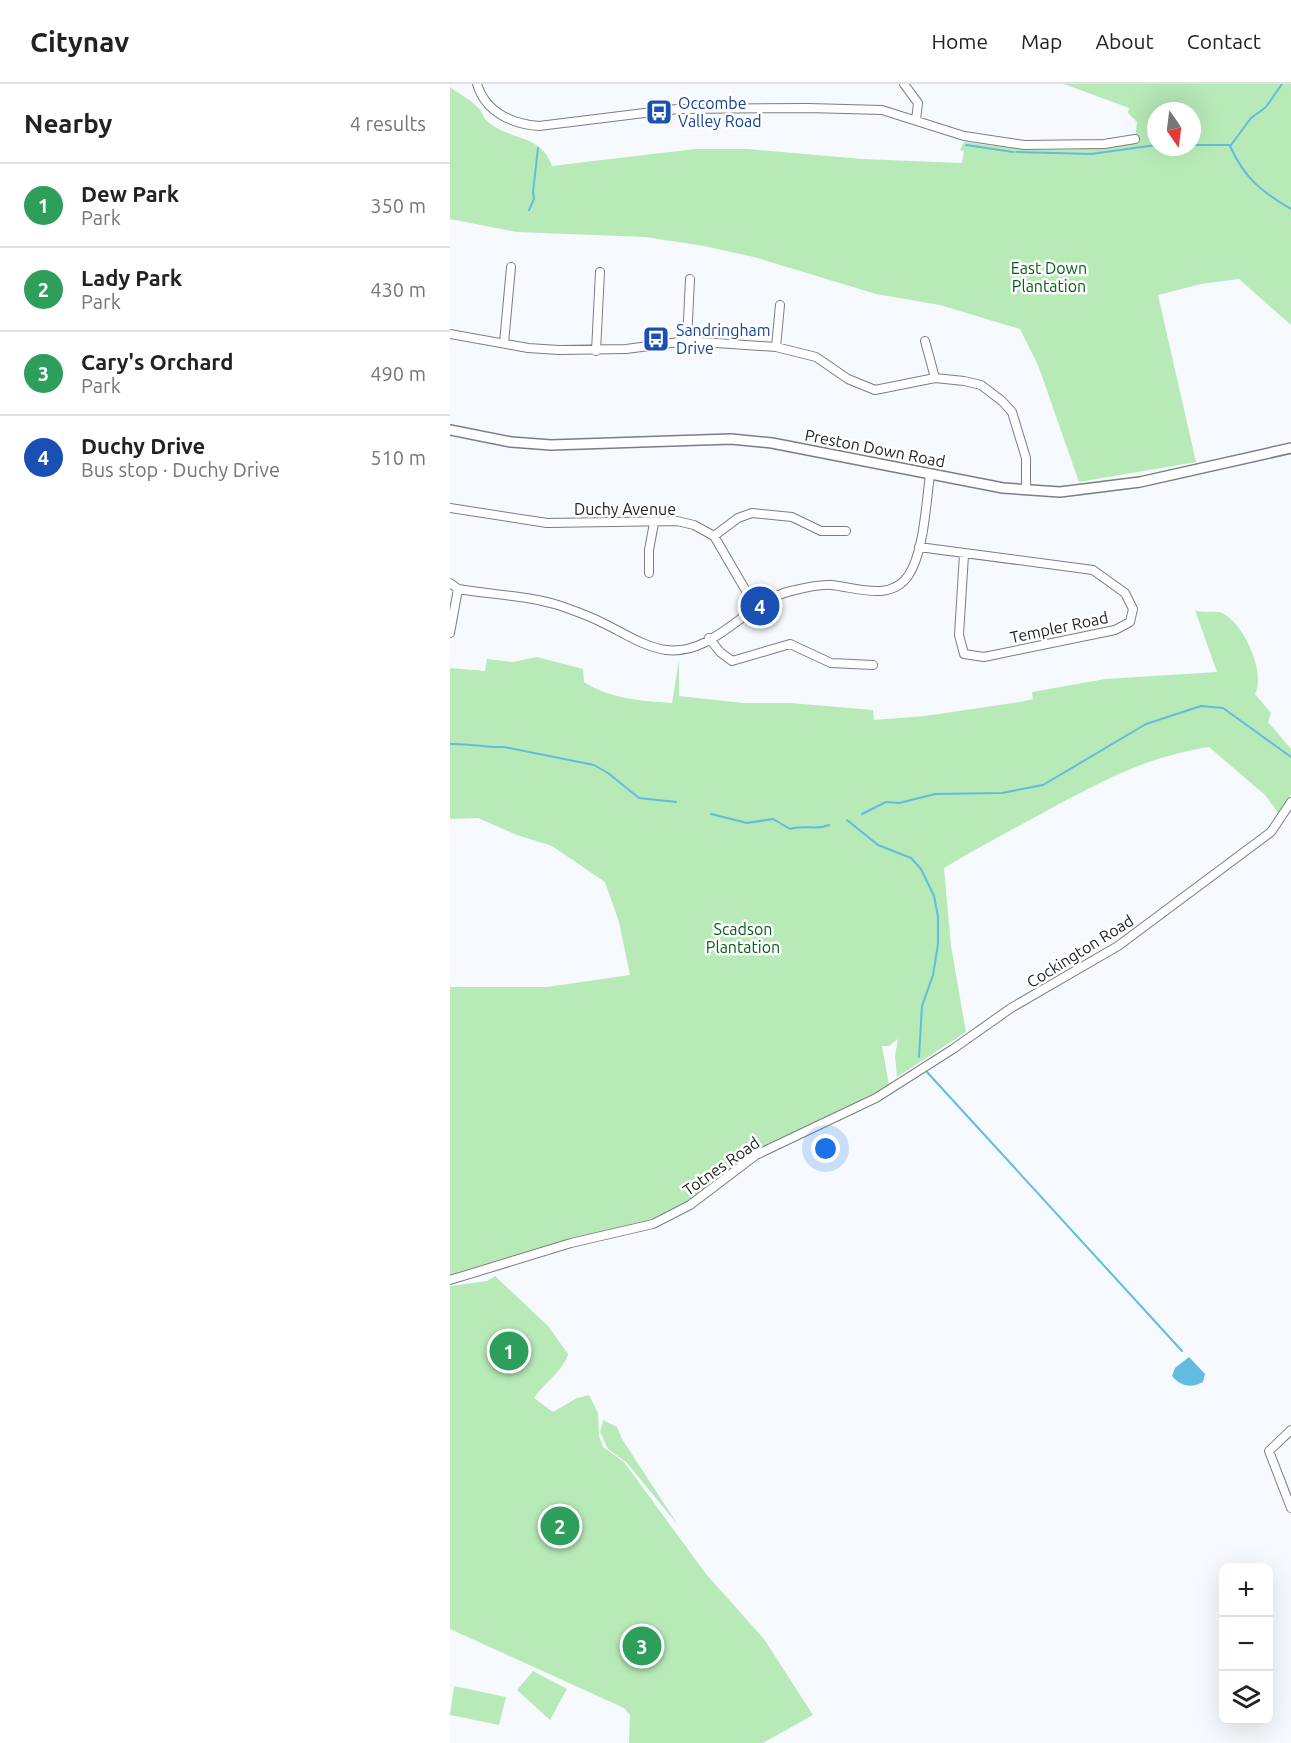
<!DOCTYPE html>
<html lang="en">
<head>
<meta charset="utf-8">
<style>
  body { margin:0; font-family:Ubuntu,sans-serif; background:#f2f2f2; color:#222 }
  .controls { position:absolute; right:18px; bottom:18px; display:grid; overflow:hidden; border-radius:12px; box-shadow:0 6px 24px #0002 }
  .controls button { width:54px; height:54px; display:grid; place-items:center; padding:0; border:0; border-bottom:2px solid #e0e0e0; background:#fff; color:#222; font:30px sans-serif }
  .compass { position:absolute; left:697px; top:18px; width:54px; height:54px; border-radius:50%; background:#fff; box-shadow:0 6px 24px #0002; rotate:166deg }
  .you { position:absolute; left:376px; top:1065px; width:21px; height:21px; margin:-15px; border:4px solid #fff; border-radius:50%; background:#1a73e8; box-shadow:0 0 0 9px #1a73e833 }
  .badge { display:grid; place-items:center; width:39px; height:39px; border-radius:50%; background:#7c3aed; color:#fff; font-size:20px; font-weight:700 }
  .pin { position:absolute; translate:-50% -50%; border:3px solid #fff; box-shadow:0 2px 6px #0006 }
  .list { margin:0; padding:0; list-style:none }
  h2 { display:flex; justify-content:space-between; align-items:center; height:78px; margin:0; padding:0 24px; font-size:26px }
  h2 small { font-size:20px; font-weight:400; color:#767676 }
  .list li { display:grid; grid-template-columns:39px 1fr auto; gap:18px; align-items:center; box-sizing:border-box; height:84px; padding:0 24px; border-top:2px solid #e0e0e0 }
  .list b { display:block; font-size:22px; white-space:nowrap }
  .list p { margin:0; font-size:20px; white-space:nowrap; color:#767676 }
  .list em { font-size:20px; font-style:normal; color:#767676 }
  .icon { flex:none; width:33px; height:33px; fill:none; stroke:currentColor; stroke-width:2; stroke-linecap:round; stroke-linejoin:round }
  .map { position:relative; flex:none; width:841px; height:1659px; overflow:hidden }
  header { display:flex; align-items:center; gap:36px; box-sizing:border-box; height:84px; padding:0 30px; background:#fff; border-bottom:2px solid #e0e0e0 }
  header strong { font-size:28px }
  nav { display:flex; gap:33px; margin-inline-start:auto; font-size:21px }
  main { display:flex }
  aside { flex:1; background:#fff }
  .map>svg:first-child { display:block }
  .green { fill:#b7eab7; fill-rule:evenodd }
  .water { fill:#62bbe1 }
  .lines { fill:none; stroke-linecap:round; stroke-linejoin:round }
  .stream { stroke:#62bbe1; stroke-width:2 }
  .minor-casing { stroke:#7b7e81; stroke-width:10 }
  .tertiary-casing { stroke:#7b7e81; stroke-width:12 }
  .minor { stroke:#fff; stroke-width:8 }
  .tertiary { stroke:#fff; stroke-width:9 }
  .labels { text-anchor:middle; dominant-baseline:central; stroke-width:5; stroke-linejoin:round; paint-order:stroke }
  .transit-label { font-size:16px; fill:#164399; stroke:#fff; text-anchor:start }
  .park-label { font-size:16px; fill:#025f16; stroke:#fff }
  .street-label { font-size:16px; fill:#222325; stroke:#fff }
</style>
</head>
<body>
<header>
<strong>Citynav</strong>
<nav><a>Home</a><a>Map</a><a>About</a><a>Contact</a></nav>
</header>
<main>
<aside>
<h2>Nearby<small>4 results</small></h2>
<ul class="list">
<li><span class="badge" style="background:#2e9e5b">1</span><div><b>Dew Park</b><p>Park</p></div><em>350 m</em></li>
<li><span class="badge" style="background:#2e9e5b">2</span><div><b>Lady Park</b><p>Park</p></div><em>430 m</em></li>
<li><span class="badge" style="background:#2e9e5b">3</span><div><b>Cary's Orchard</b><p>Park</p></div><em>490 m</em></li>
<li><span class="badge" style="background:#1a4fb4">4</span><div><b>Duchy Drive</b><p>Bus stop · Duchy Drive</p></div><em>510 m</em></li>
</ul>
</aside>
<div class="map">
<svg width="841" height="1659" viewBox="0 0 841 1659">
  <rect width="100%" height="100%" fill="#f6f9fd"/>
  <path class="green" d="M614,0h227v241l-52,-46 -38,5 -43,11 38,167 -117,20 -41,-117 -18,-36 -80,-24 -64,-11 -122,-37 -50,-11 -59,-9 -128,-5 -67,-13v-132c9,7 23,14 30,23 3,4 4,9 8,12 24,20 52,11 64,44l143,-17h53l114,10 100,4 2,-12 -4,-1 4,-8c57,8 114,13 171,-1l2,-19 -9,-9 1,-5zM706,27h36v36h-36z
    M745,526c9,4 19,0 27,3 22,10 44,60 33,81l16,19 -3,9 23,27v45l-11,21 -15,-20 -56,-48c-63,10 -105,33 -161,63 -35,19 -70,38 -104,58l7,78 15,86 -69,45 -2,-21 3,-17 -9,7h-7l7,39 -22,14 -100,46 -76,56 -47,22 -194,53v-289h97l83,-12 -11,-53 -14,-40 -53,-36 -35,-11 -39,-17 -28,1v-151l35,3 2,-12 26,3 24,-5 46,12 1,13c26,17 58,19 88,21l7,-43v36l64,7h47l83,7 1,10 51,-4 95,-14 13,-3 -1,-7 73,-13 112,-7z
    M45,1192l53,50 20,28c-3,15 -24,29 -34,44l19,14 24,-14 12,-3 9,18 1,23 4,11 21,15 82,112 58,65 49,76 -50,28h-134l1,-28 -6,-7 -174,-79v-343l37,-5z
    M153,1336l14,7 5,12 56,86 -51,-62 -19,-14 -8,-17z
    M83,1587l34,18 -17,31 -33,-30z
    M4,1602l52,11 -7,28 -49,-10z"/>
  <path class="water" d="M739,1273l16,17 -2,8c-11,6 -22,5 -31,-6l3,-8z"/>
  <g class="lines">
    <path class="stream" d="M516,61l47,7
      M742,61h39l20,-27 15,-11 16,-23
      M780,62c15,33 31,45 61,63
      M711,63h9
      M566,68l75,2 65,-9
      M79,126l5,-11 -1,-7 5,-44
      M0,660c19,-1 36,4 54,3l90,18 14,8 31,25 37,4
      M261,730l36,9 26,-4 17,10c13,-5 25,2 39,-4
      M412,730l24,-12 13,1 36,-9 67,-1 41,-8 103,-61 55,-18 22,2 68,49
      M397,736l31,25 33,13 10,11 13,27 4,21v27l-5,31 -11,31 -3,51
      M477,988l255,279"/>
    <defs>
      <path id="minor" d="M27,0c8,28 35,40 62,42l138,-17 131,-1 74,2 82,26 60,9 80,-1 31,-5
        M454,0l14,19 -2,17
        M0,250l78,14 31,2 67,-1 61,-8 89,6 40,10 32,22 27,11 60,-12 29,3 17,4 21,16 10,11 14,46v32
        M237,257l3,-62
        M475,257l10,37
        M54,259l7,-76
        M326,263l4,-42
        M146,267l4,-79
        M0,424l97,15 130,-2 17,4 20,11 42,72
        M264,452l24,-18 14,-5 40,4 29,14h25
        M469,463l174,23 32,23 8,16 -3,13 -15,8 -131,27 -20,-3 -5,-19 5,-80
        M199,489v-23l5,-27
        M0,499l8,6c34,6 70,6 103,17 14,5 29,10 42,17 19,9 41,24 63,27 49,6 81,-49 125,-59 12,-3 28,-7 40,-6 24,2 59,17 77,-9 16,-23 18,-73 22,-101
        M0,549l8,-44
        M259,554l11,14 12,9 58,-17 41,19 42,2
        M0,1196l121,-37 82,-19 37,-19 66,-50 120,-57 77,-49 58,-41 107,-62 153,-114 20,-30
        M841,1346l-22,21 22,57"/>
      <path id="tertiary" d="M0,346l61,12 40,3 180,-6 41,4 231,45 57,4 80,-10 151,-34"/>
    </defs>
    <use href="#minor" class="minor-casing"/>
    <use href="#tertiary" class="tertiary-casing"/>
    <use href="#minor" class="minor"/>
    <use href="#tertiary" class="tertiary"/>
  </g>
  <defs>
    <symbol id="bus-square" viewBox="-11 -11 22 22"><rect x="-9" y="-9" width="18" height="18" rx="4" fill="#1a4fb4" stroke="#fff"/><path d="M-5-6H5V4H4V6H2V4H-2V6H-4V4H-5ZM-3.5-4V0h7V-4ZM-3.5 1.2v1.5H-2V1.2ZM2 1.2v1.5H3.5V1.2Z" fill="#fff"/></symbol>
  </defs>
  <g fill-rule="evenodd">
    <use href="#bus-square" x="194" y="13" width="30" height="30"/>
    <use href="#bus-square" x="191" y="240" width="30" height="30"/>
  </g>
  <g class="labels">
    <g class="transit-label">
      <text x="228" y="19">Occombe<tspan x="228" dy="18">Valley Road</tspan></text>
      <text x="226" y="246">Sandringham<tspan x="226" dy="18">Drive</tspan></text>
    </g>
    <g class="park-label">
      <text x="599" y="184">East Down<tspan x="599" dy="18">Plantation</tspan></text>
      <text x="293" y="845">Scadson<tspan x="293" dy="18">Plantation</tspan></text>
    </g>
    <g class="street-label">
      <text transform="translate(425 364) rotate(11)">Preston Down Road</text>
      <text x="175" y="425">Duchy Avenue</text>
      <text transform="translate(609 543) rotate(-12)">Templer Road</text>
      <text transform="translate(630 867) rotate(-32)">Cockington Road</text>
      <text transform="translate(271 1082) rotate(-35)">Totnes Road</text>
    </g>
  </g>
</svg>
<div class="controls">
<button>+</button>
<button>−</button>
<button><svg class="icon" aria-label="layers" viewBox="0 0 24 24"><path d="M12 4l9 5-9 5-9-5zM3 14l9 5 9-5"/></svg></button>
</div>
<svg class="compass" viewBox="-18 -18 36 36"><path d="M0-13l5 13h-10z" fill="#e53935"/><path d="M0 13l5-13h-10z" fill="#767676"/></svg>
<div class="you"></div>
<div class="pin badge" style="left:59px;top:1267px;background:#2e9e5b">1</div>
<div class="pin badge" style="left:110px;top:1442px;background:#2e9e5b">2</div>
<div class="pin badge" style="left:192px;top:1562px;background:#2e9e5b">3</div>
<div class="pin badge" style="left:310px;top:522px;background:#1a4fb4">4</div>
</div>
</main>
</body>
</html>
